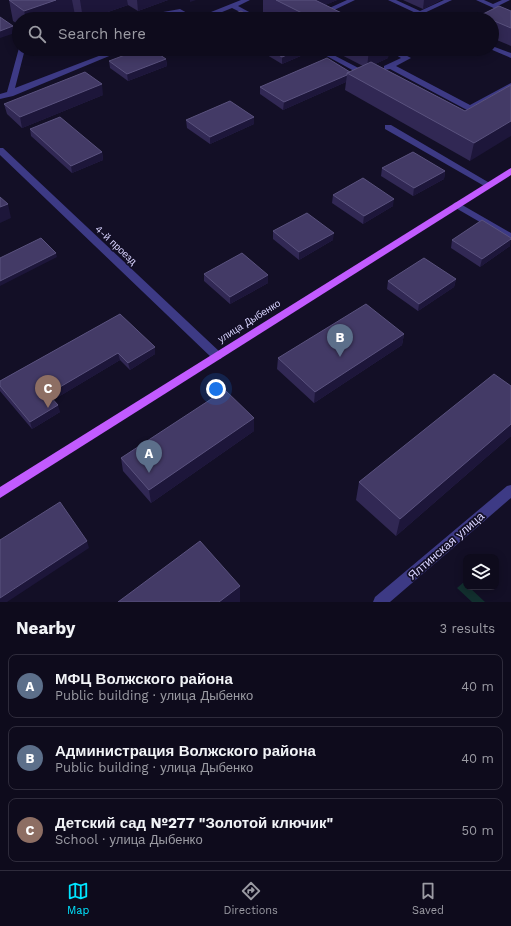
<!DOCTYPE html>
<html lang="en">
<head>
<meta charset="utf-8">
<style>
  body { margin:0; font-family:"Work Sans",sans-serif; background:#171425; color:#f1f3f6 }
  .controls { position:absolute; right:12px; bottom:12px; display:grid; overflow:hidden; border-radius:8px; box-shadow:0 2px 10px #0003 }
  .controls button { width:36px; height:36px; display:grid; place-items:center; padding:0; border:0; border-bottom:1px solid #2e2b3b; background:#0e0b1c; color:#f1f3f6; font:20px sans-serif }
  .you { position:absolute; left:216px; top:389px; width:14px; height:14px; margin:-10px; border:3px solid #fff; border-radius:50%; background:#1a73e8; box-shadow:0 0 0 6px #1a73e833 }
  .badge { display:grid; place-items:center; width:26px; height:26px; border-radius:50%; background:#00e5ff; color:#fff; font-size:13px; font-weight:700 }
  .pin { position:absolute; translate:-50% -33px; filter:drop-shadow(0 1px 2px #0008) }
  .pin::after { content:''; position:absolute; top:21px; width:14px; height:12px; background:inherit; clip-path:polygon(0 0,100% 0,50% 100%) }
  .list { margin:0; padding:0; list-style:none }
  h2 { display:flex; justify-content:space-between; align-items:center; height:52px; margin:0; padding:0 16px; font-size:17px }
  h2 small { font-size:13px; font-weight:400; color:#9b9ba3 }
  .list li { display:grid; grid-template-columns:26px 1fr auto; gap:12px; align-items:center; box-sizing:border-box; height:64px; margin:0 8px 8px; padding:0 8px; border:1px solid #2e2b3b; border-radius:8px }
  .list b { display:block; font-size:15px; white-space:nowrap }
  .list p { margin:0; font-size:13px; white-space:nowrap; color:#9b9ba3 }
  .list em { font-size:13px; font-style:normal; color:#9b9ba3 }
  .icon { flex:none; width:22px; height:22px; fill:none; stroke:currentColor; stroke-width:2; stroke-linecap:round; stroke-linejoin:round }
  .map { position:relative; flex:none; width:511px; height:602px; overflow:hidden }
  .search { position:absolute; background:#0e0b1c; box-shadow:0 2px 10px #0003; left:12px; right:12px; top:12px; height:44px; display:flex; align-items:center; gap:10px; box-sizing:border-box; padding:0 14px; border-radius:22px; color:#9b9ba3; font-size:15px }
  .sheet { height:268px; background:#0e0b1c }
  nav { display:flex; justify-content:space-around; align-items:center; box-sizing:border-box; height:56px; border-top:1px solid #2e2b3b; background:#0e0b1c; font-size:11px; color:#9b9ba3 }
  nav a { display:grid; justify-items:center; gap:2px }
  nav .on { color:#00e5ff }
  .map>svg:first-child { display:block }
  .green { fill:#12302f }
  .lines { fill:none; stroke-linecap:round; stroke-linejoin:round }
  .minor { fill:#3d3a85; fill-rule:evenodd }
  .major { fill:#c25bff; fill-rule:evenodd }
  .wall { fill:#312854 }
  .shaded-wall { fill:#1d163a }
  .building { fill:#433a66; stroke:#5a527e }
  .labels { text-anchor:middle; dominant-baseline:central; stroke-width:3.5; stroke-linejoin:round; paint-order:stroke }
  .street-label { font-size:10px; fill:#d9d4ff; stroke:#130f26 }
  .near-street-label { font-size:12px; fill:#d9d4ff; stroke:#130f26 }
</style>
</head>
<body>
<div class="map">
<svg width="511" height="602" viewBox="0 0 511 602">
  <rect width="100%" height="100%" fill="#130f26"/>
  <path class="green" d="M464,582l2,5h3l16,15h-13l-15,-14z"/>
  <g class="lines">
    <path class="minor" d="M241,0h9l-12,6 24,13h-8l-22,-11 -27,11h-16l-10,-6 -33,6h-14l3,-2 45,-8 16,9z
      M347,0h8l-25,12 -1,4 3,3 -8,-1 1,-8z
      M388,0h8l24,11 24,-11h8l-32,15z
      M476,0h8l9,4 9,-4h8l-12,6 13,6v4z
      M492,46l19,7v5l-21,-9h2z
      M19,48l6,1 -10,39 102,-39h9l-113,47 -13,3v-5l7,-2z
      M314,49h8l50,26 -7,2z
      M386,49h8l17,9 -15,8 74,39 41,-22v5l-38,22h-6l-77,-41 -6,1v-4l17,-8z
      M385,125h6l102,60 -4,3 -3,-1 -101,-58z
      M0,148h3l218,205 1,3 -1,3h-8l-213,-204z
      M457,202l54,31v7l-57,-33 -1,-2 1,-2z
      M511,485v13l-121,104h-17l2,-5 132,-111z"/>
    <path class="major" d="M511,168v7l-511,323v-11z"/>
  </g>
  <path class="wall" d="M9,0h159l-30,11 -10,-6 -40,14h-7l-6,-4 -11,4h-45v6l-6,-4z
    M263,0h74l-12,5 29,14h-81l-10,-5z
    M403,0h38l-18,9z
    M511,11v35l-19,-8v-19h-12l1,-4z
    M192,49h12l-7,3z
    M257,49h46v6l-21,9z
    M330,49h59l-1,9 -13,6 90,47 46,-26 -41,76 -125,-71 1,-8 -63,28 -23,-16v-7l90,-15 13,-6z
    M166,59l1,7 -39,15 -18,-13 -1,-7z
    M103,95l-81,33 -15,-14 -3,-10z
    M254,117v7l-44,20 -23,-16 -1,-8z
    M30,129l72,23 1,8 -31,13 -41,-37z
    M382,168l63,3 -1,8 -31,17 -32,-20z
    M333,195l60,11 -30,18 -31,-21z
    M273,231l60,9 -34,20 -26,-21z
    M452,240l58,6 -30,21 -29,-19z
    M204,274l64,9 -38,21 -26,-23z
    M456,279l-2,8 -36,24 -31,-22 1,-8z
    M120,314l35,33v7l-25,16 -10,-10 -67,40 7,12 -28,17 -32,-38v-10z
    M404,334l-2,11 -88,58 -37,-34 1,-11z
    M511,386v50l-115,100 -40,-36 3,-18z
    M254,431l-103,72 -28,-32 -2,-13z"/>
  <path class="shaded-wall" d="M56,0h16l3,15 -11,4h-38l-2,-8z
    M80,0h47l1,5 -40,14h-5z
    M137,0h31l-30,11z
    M190,0h6l-6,2z
    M315,0h22l-23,10z
    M424,0h17l-18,9z
    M13,26l2,7 -15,5v-7z
    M197,49h7l-7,3z
    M301,49h2v6l-21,9v-7z
    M369,49h20l-1,9 -21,10z
    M166,59l1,7 -39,15 -1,-7z
    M347,75l-1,7 -63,28 1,-8z
    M102,84l1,11 -81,33 -2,-11z
    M254,117v7l-44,20v-7z
    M511,121v15l-41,25 4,-18z
    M102,152l1,8 -31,13 -1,-7z
    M445,171l-1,8 -31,17 1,-8z
    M394,199l-1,7 -30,18 1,-8z
    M8,204l3,14 -11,5v-16z
    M334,233l-1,7 -34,20v-8z
    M511,239l-1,7 -30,21 2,-8z
    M56,253l1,4 -57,29v-5z
    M268,275v8l-38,21v-7z
    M456,279l-2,8 -36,24 1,-7z
    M404,334l-2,11 -88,58 1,-11z
    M155,347v7l-25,16 -2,-7z
    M118,353l2,7 -70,42 -2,-8z
    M58,405l2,7 -28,17 -2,-7z
    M254,418v13l-103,72 -2,-13z
    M511,424v12l-115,100 4,-17z
    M87,541l2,7 -82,54h-7v-4z
    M240,586v16h-21z"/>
  <path class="building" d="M9,0h47l-32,11z
    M276,0h39l39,19h-40z
    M499,6l12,5v17l-19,-8v-1h-2l-9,-4z
    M241,11l14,8h-34z
    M0,17l13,9 -13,5z
    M141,49h10l15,10 -39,15 -18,-13z
    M268,49h33l-19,8z
    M327,58l23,14 -3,1v2l-63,27 -24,-15z
    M371,62l94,49 46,-26v36l-37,22 -127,-70z
    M85,72l17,12 -82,33 -16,-13z
    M230,101l24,16 -44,20 -24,-17z
    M60,117l42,35 -31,14 -41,-37z
    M413,152l32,19 -31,17 -32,-20z
    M363,178l31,21 -30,17 -31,-21z
    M0,197l8,7 -8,3z
    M307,213l27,20 -35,19 -26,-21z
    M482,220l29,18v1l-29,20 -30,-19z
    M41,238l15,15 -56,28v-23z
    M242,253l26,22 -38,22 -26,-23z
    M424,258l32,21 -37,25 -31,-23z
    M366,304l38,30 -89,58 -37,-34z
    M120,314l35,33 -27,16 -10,-10 -70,41 10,11 -28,17 -30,-36v-5z
    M494,374l17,12v38l-111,95 -41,-37z
    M225,390l29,28 -105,72 -28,-32z
    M60,502l27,39 -87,57v-58z
    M200,541l40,45 -21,16h-101z"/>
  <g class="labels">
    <g class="street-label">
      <text transform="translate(116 245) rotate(43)">4-й проезд</text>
      <text transform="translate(249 321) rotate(-32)">улица Дыбенко</text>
    </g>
    <g class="near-street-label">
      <text transform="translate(446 546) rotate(-41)">Ялтинская улица</text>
    </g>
  </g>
</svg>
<div class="controls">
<button><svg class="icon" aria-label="layers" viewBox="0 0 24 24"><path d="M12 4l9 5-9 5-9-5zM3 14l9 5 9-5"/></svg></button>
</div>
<div class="you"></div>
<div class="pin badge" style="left:149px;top:473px;background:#5c6f8a">A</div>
<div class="pin badge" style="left:340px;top:357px;background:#5c6f8a">B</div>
<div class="pin badge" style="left:48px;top:408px;background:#8d6e63">C</div>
<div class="search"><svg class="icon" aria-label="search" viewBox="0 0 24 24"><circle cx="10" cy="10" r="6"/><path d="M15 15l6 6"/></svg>Search here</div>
</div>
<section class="sheet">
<h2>Nearby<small>3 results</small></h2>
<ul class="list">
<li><span class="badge" style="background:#5c6f8a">A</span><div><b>МФЦ Волжского района</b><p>Public building · улица Дыбенко</p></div><em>40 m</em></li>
<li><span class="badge" style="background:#5c6f8a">B</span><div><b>Администрация Волжского района</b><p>Public building · улица Дыбенко</p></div><em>40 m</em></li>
<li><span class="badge" style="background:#8d6e63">C</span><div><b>Детский сад №277 &quot;Золотой ключик&quot;</b><p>School · улица Дыбенко</p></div><em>50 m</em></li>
</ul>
</section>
<nav>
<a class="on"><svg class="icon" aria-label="map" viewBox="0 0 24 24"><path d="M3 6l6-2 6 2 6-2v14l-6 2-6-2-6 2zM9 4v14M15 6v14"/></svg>Map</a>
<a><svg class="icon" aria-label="directions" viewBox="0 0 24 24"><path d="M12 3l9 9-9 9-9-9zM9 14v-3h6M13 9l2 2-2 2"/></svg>Directions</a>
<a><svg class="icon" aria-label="saved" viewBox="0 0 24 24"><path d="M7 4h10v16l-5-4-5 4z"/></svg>Saved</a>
</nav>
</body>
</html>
